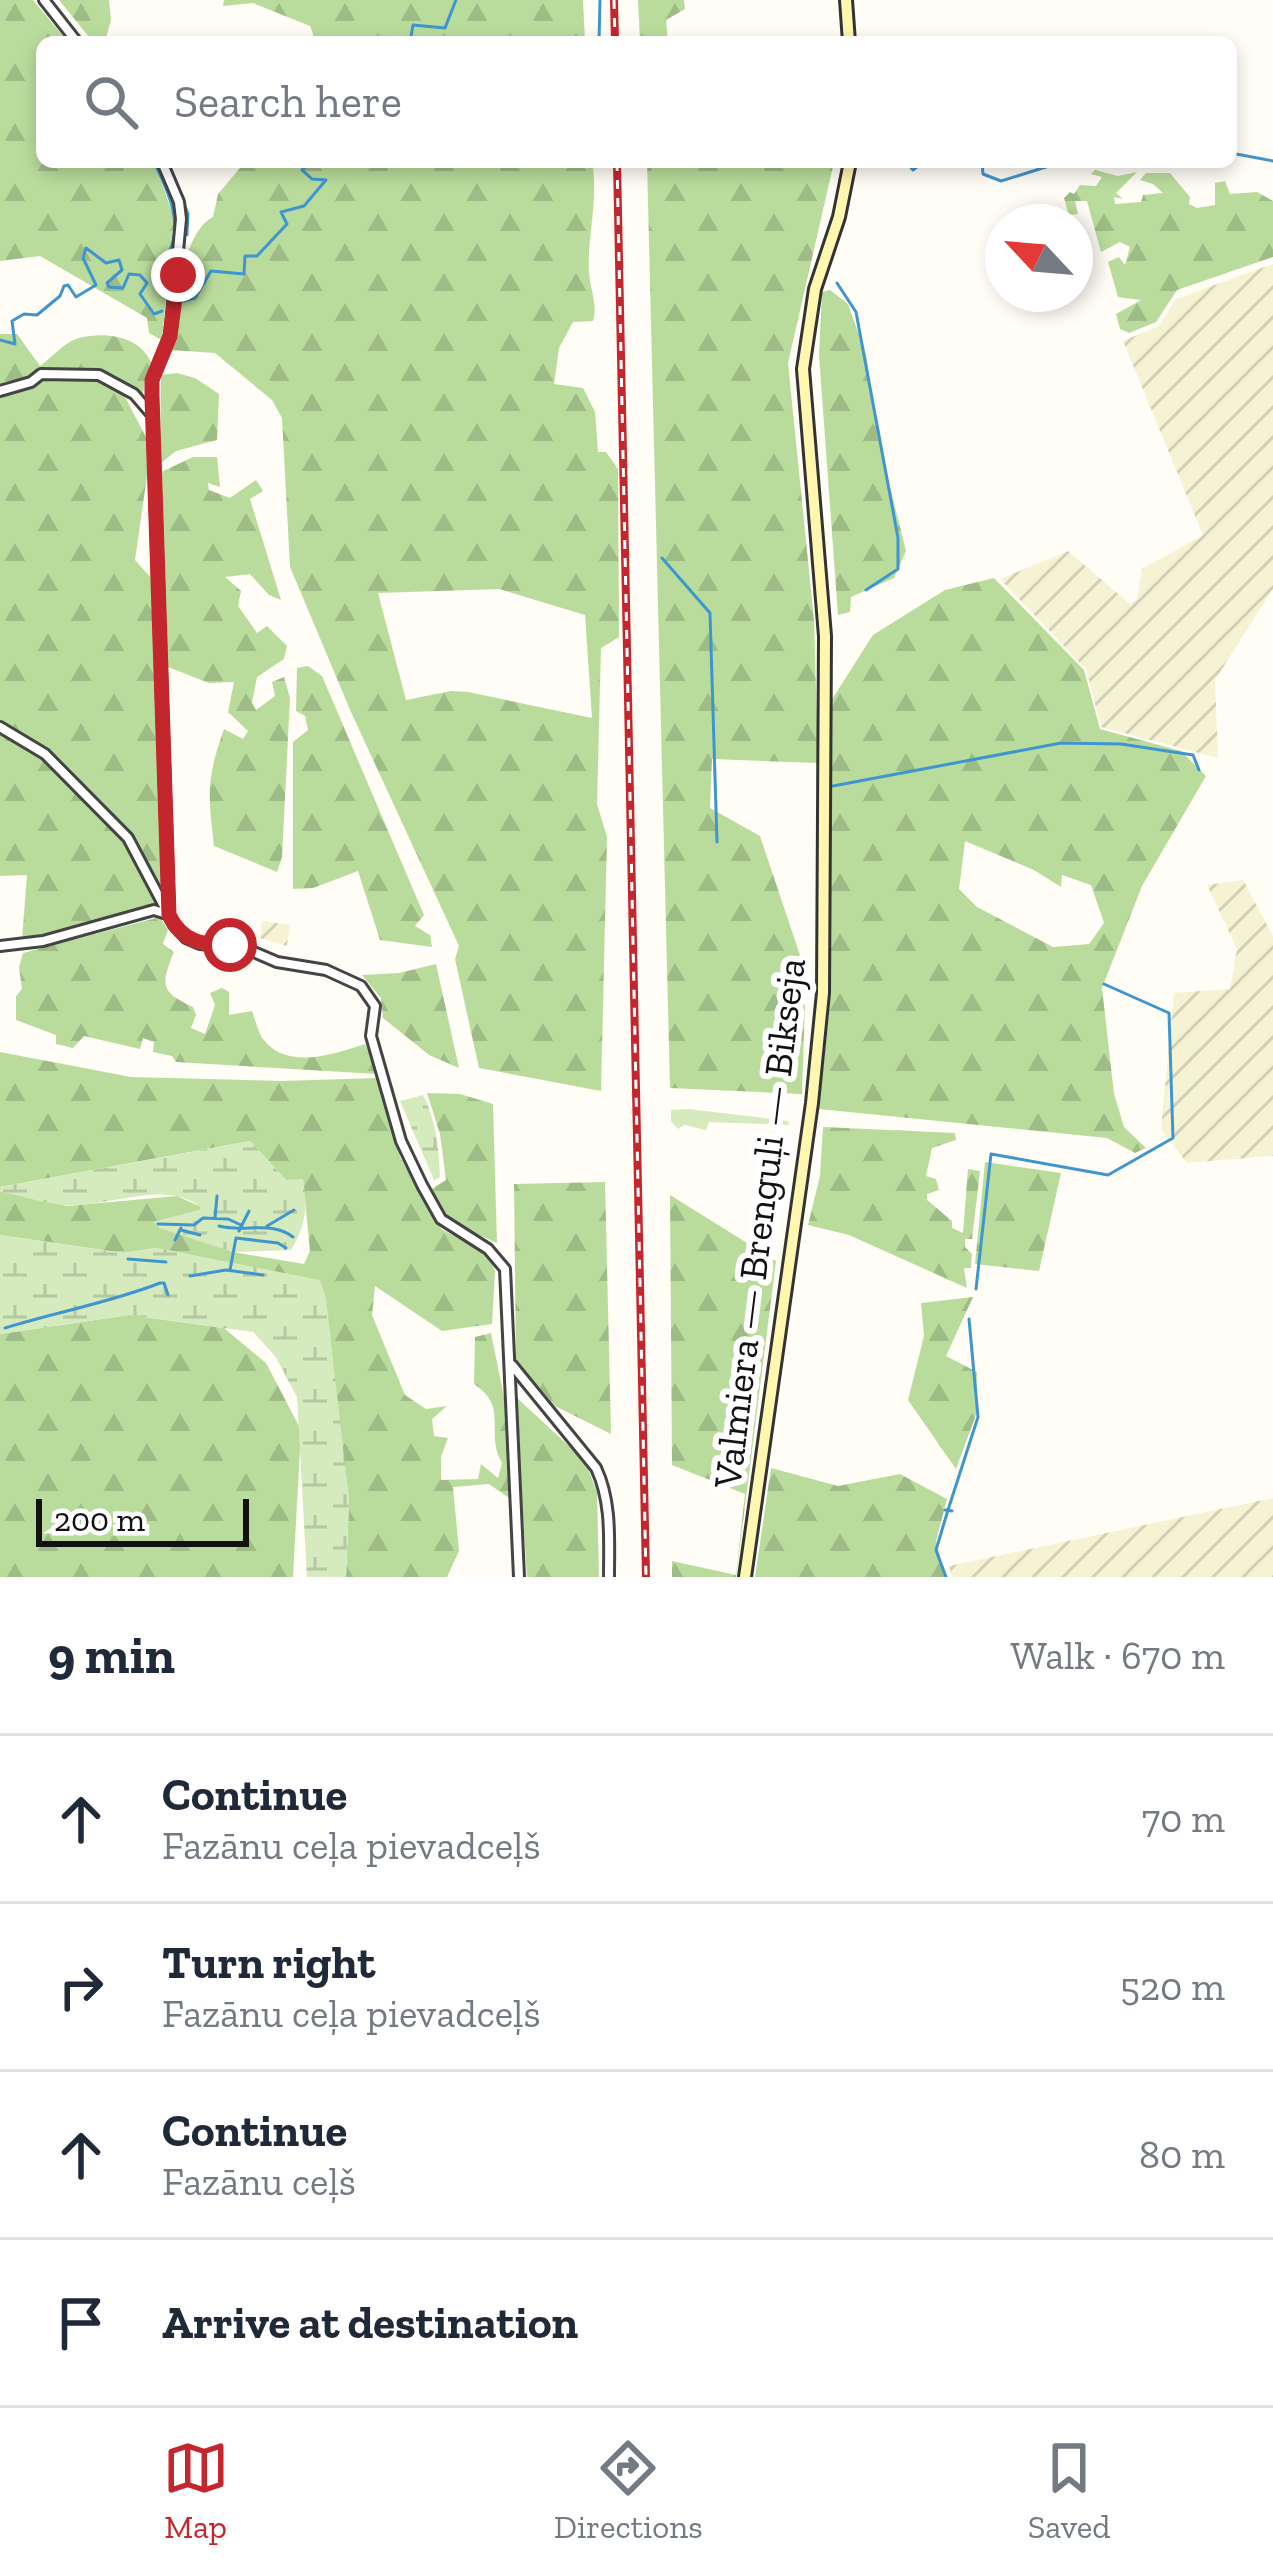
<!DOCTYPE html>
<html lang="en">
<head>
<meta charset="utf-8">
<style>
  body { margin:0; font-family:"Zilla Slab",serif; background:#f6f6f7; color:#1f2937 }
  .compass { position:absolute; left:985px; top:204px; width:108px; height:108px; border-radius:50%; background:#fff; box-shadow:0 6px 18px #0003; rotate:296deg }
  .scale { position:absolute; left:36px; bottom:30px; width:213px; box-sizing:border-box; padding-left:12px; border:6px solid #111; border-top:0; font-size:33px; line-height:42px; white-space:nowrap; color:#111; -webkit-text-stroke:9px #fff; paint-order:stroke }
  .stop { position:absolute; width:36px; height:36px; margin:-27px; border:9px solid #c4262e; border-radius:50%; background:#fff }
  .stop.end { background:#c4262e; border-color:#fff; box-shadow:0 3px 12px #0008 }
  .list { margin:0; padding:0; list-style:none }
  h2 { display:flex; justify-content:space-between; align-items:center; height:156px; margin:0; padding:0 48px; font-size:51px }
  h2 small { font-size:39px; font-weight:400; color:#747a83 }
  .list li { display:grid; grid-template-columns:78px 1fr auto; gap:36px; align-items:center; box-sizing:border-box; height:168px; padding:0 48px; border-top:3px solid #e0e1e3 }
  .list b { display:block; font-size:45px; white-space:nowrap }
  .list p { margin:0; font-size:39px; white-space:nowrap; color:#747a83 }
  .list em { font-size:39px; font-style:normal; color:#747a83 }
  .icon { flex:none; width:66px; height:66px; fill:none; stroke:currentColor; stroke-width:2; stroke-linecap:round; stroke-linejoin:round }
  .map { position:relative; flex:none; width:1273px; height:1577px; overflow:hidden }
  .search { position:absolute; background:#fff; box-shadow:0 6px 18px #0003; left:36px; right:36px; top:36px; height:132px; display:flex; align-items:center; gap:30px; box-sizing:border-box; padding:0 42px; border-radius:18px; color:#747a83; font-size:45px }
  .sheet { height:828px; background:#fff }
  nav { display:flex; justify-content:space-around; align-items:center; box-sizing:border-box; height:168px; border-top:3px solid #e0e1e3; background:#fff; font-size:33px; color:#747a83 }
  nav a { display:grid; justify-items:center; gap:6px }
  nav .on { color:#c4262e }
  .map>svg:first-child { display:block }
  .farmland { fill:url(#farmland-furrows) }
  .grass { fill:#d5ebbd }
  .forest { fill:url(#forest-firs); fill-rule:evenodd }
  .wetland { fill:url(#wetland-marsh) }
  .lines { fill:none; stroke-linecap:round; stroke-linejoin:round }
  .stream { stroke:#3f96cf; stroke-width:3 }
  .street-casing { stroke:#444; stroke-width:14 }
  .secondary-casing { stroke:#333; stroke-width:16 }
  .street { stroke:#fff; stroke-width:8 }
  .secondary { stroke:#fff6b0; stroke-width:10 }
  .rail-casing { stroke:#c4262e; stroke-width:8 }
  .rail { stroke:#fff; stroke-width:3; stroke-dasharray:9; stroke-linecap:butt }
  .route { stroke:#c4262e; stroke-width:15 }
  .labels { text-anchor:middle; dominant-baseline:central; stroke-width:12; stroke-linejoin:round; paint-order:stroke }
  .street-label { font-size:39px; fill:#111; stroke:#fff }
</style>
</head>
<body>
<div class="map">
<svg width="1273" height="1577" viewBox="0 0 1273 1577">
  <defs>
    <pattern id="farmland-furrows" width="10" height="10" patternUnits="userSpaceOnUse" patternTransform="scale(3)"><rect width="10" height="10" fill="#f6f3d4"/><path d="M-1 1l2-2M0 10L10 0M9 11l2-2" fill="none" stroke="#d2cfb5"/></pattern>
    <pattern id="forest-firs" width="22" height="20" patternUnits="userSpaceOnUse" patternTransform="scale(3)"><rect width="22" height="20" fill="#b9dc9c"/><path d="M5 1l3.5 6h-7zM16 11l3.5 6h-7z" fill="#9ebc85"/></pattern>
    <pattern id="wetland-marsh" width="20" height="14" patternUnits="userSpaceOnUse" patternTransform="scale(3)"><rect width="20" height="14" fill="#d5ebbd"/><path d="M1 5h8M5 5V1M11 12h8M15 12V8" fill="none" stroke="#b6c8a1"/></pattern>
  </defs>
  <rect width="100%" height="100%" fill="#fffdf5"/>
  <path class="farmland" d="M1273,264v325l-58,91 3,78 -117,-31 -15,-58 -86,-90 68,-28 62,53 7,-5 5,-30 61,-34 -80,-194 36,-15 17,-27z
    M1243,880l30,56v220l-86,7 -26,-34 13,-136 56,-4 7,-40 -30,-64z
    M262,921l28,4 -3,21 -27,-8z
    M1273,1498v79h-321l-3,-11z"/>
  <path class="grass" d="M688,1109l100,12 1,4 -80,-3 -3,8 -22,-5 -6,4 -7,-8v-11z"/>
  <path class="forest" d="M0,0h33l35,42h-26v120h112l20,55 -12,123 -13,-7 -2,-15 -107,-62 -40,5z
    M59,0h50l2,20 -6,22h-12z
    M224,0h359l2,42h-269l-6,-16 -57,-23 -30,3z
    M638,0h46l1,9 -19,11 2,22h-28z
    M245,162h347c7,38 -5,73 -3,110 1,17 9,33 4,49l-20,1 -14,26 -5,36 29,4 12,24 3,40h8l12,17 1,168 -18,11 -4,156 10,33 -6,254 -122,-23 -24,-109 4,-13 -108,-234 -61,-145 -8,-149 -10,-18 -57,-47 -45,-3c7,-36 10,-117 43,-133l5,-23zM499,589l86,26 7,103 -124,-26 -17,-1 -45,9 -28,-107z
    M647,162h187l-46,201 26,257 4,143 -106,-4 -2,49 50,28 46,137 -4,121 -132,-6z
    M1095,170l23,6 19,-4 -21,21 7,6 -9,-2 1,7 26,-2 2,-7 20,-2 -10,-9 -13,-4 6,-7h24l20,24 -1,7 8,4 18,-3v-22l10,-2 5,13 27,-2 16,9v56l-96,33 -21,32 -27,11 -9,-4 -4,-15 25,-14 -23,-3 -10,-35 11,-5 6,8 5,-18 -10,-5 -19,10 -14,-51h-12l3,13 -9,1 -5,-17 6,-6 4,2 6,-9 16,1 6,-9 -11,-3z
    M830,290l18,14 18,51 12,83 28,113 -12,27 -43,19 -1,15 -12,3 -19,-260 3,-63z
    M0,334h17l23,32c11,-8 26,-25 39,-28 29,-7 63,-1 73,27l-7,14 -2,16 -18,2 22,42 2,23 -14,98 17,19 10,313c-43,-73 -89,-125 -162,-169z
    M177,373l18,5 24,16 -2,46 -41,11 -16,13 1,-89z
    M193,457h24l3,30 -12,-4 1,7 21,8 26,-18 7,11 -13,8 31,101 -12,-5 -19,-21 -25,3 16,14 -3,15 19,27 10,-7 20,20 -3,13 -27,18 -5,26 4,7 19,-14 -3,-14 12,-5 6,21 -8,159 -5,15 -63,-26c-6,-53 -8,-65 10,-117l19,10 5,-8 -20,-19 6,-30 -25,1 -41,-16 -9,-194z
    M994,578l90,92 16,59 81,22 25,25 -64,110 -40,102 12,106 10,33 22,21 -11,5 -28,-15 -288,-29 10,-96v-309l44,-69 72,-45zM965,841l69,29 27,17 1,-12 29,10 13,38 -15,21 -36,3 -76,-40 -18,-18z
    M308,666l14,10 102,239 -9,11 15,9 2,12 -52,-7 -22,-69 -45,17 -20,1v-147l15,-12 -3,-14 -9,-5 1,-43z
    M0,729l49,32 78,79 33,60 -3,5 -135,35 5,-65 -27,1z
    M160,917l8,13 -5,14 11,8c-14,34 -13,40 19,55l3,8 -5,13 14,6 10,-29 -5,-12 12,-5 7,4v23l23,-4c3,8 6,21 11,28 24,32 71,15 102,5l13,30 -202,-12 -4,-6 -19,-4 1,-10 -11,-4 -3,11 -56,-13 -11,12 -17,-4v-9l-40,-15v-24l6,-7 -3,-22 4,-14z
    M436,964l23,104 -30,-13 -46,-37 -2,-20 -19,-23 37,-2z
    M0,1052l131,25 151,4 96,-3 22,79 41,72 47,25 7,17 -3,53 -50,7 -67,-45 -3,29 33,80 21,14 21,-3 -15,13 2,17 14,2 -7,19v23l37,-1 3,-15 17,14 4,-15c-18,-31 8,-55 -28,-79l1,-47 16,-4 14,69 4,96 -20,-14 -36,3 6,64 -12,26h-101l3,-77 -29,-219 -164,-33 -33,5 -123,-18v-44l67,15 110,-10 26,12 -7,4 37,40 71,12 6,-13 -7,-71h-17l-36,-39 -250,46z
    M427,1093l33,1 33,10 4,139 -52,-23 -15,-30 16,-10 -6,-46z
    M823,1127l132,6 1,7 -24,8 -6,28 10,3 3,11 -12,4v6l25,21v7l11,5 5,-64 12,2 -8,68h-7v8l7,7 -1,14h-7l3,20 -118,-53 -41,-10 12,-49z
    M985,1162l76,11 -22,98 -64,-7z
    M605,1182l6,252 -56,-28 -39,-46 -2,-176z
    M670,1195l106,66 -40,316h-64v-16l64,14 9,-81 -73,-29z
    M973,1297l-27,59 31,16 -1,43 -20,54 -48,-69 16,-64 -3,-33z
    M129,1315l95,13 42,35 35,67 -8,147h-293v-243z
    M515,1396l70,65 12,31 2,85h-72z
    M771,1468l67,18 62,-12 47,25 -11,42 9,36h-190z"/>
  <path class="wetland" d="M423,1095c13,24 16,55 17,82l-6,3 -34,-79z
    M250,1141l36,39 17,-1c5,28 3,46 -12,71l-58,2 -74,-24 -6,-6 49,-13c-34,-32 -95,0 -137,-4 -22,-2 -44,-9 -65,-14v-4z
    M0,1235l123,18 33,-5 164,32 6,18 23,202 -3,77h-39l-10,-180 -22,-41 -22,-24 -124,-17 -129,19z"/>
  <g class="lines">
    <path class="stream" d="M49,0l34,42
      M410,42l3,-17 32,3 11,-28
      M599,42l1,-42
      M1231,153l42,8
      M154,162c13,27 30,61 15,90
      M168,162l20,52 -1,21
      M325,162h6
      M906,162l7,8 10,-8
      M982,162l1,12 18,7 61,-19
      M837,283l19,29 42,226v31l-32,21
      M183,301l12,-3 16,-27 33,3 1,-18h12l30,-32 -6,-12 23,-6 22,-26 -14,-1 -10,-9 7,-7 14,-1
      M0,340l15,4 -3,-23 12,-7 13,1 23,-19 4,-10 4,-1 8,12 20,-12 -13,-27 3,-10 20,15 13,-3 3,10 -15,13 2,4 14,1 6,-14 11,1 7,8 -7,11 14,20 8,-3
      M662,558l48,55 7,229
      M833,786l228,-43 60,1 72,11 6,15
      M215,1218l2,-22
      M158,1224l36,1 9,-7 25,1 13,6
      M219,1226c26,7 52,-6 74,11
      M267,1226l27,-16
      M181,1230l19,5
      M239,1231l10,-20
      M175,1240l6,-12
      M128,1259l38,3
      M230,1270l6,-32 42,5 8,5
      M190,1276l36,-6 37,5
      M976,1289l15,-135 117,21 65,-37 -4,-125 -65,-29
      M5,1328c51,-16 104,-25 155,-45h4l4,12
      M945,1510h3l30,-93 -9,-98
      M946,1577l-10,-27 12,-40 4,1"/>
    <defs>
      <path id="street" d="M44,0l33,42
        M162,162l17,40 2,17 -11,117 -18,44v17l17,516
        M0,391l31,-9 10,-8 58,1 35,19 19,22
        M0,727l45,27 83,84 46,87 12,13 14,6 47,5 30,13 49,8 35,16 14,20 -4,30 30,105 21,44 19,34 47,30 17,20 14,308
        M0,946l43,-5 111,-31 13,4
        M512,1365l84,103c16,34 13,72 13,109"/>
      <path id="secondary" d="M846,0l3,42
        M745,1577l67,-474 11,-110 2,-357 -22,-267 12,-80 24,-72 11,-55"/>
    </defs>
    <use href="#street" class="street-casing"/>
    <use href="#secondary" class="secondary-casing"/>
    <use href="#street" class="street"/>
    <use href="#secondary" class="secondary"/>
    <defs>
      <path id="rail" d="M614,0l1,42
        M617,162l29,1415"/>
    </defs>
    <use href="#rail" class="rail-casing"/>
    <use href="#rail" class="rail"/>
  </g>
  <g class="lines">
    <path class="route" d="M178,275l-8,61 -18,44v17l17,518c13,27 33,30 61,30"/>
  </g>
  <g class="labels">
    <g class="street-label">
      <text transform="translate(759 1223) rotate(-83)">Valmiera — Brenguļi — Bikseja</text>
    </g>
  </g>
</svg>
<svg class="compass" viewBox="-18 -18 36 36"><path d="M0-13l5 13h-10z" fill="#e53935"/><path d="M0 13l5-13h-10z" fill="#747a83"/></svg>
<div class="scale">200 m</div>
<div class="stop" style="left:230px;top:945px"></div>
<div class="stop end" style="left:178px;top:275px"></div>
<div class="search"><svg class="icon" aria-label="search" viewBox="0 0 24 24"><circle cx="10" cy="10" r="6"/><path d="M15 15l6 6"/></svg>Search here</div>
</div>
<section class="sheet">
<h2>9 min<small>Walk · 670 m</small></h2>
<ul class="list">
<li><svg class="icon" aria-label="ahead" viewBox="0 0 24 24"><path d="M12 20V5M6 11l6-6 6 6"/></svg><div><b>Continue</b><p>Fazānu ceļa pievadceļš</p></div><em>70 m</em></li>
<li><svg class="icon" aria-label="right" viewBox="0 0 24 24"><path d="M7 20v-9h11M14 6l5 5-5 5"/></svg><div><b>Turn right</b><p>Fazānu ceļa pievadceļš</p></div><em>520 m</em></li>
<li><svg class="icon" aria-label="ahead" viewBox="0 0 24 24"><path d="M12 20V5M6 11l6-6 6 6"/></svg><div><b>Continue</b><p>Fazānu ceļš</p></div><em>80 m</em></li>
<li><svg class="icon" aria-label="arrive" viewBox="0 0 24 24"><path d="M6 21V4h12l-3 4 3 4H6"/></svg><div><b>Arrive at destination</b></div></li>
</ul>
</section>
<nav>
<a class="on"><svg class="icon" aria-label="map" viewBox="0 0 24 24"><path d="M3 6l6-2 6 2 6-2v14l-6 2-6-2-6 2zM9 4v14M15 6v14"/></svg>Map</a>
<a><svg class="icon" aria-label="directions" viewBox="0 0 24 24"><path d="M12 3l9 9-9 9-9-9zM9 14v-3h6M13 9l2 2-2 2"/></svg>Directions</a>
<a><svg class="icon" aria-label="saved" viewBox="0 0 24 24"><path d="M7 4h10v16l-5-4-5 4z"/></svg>Saved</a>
</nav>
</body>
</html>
